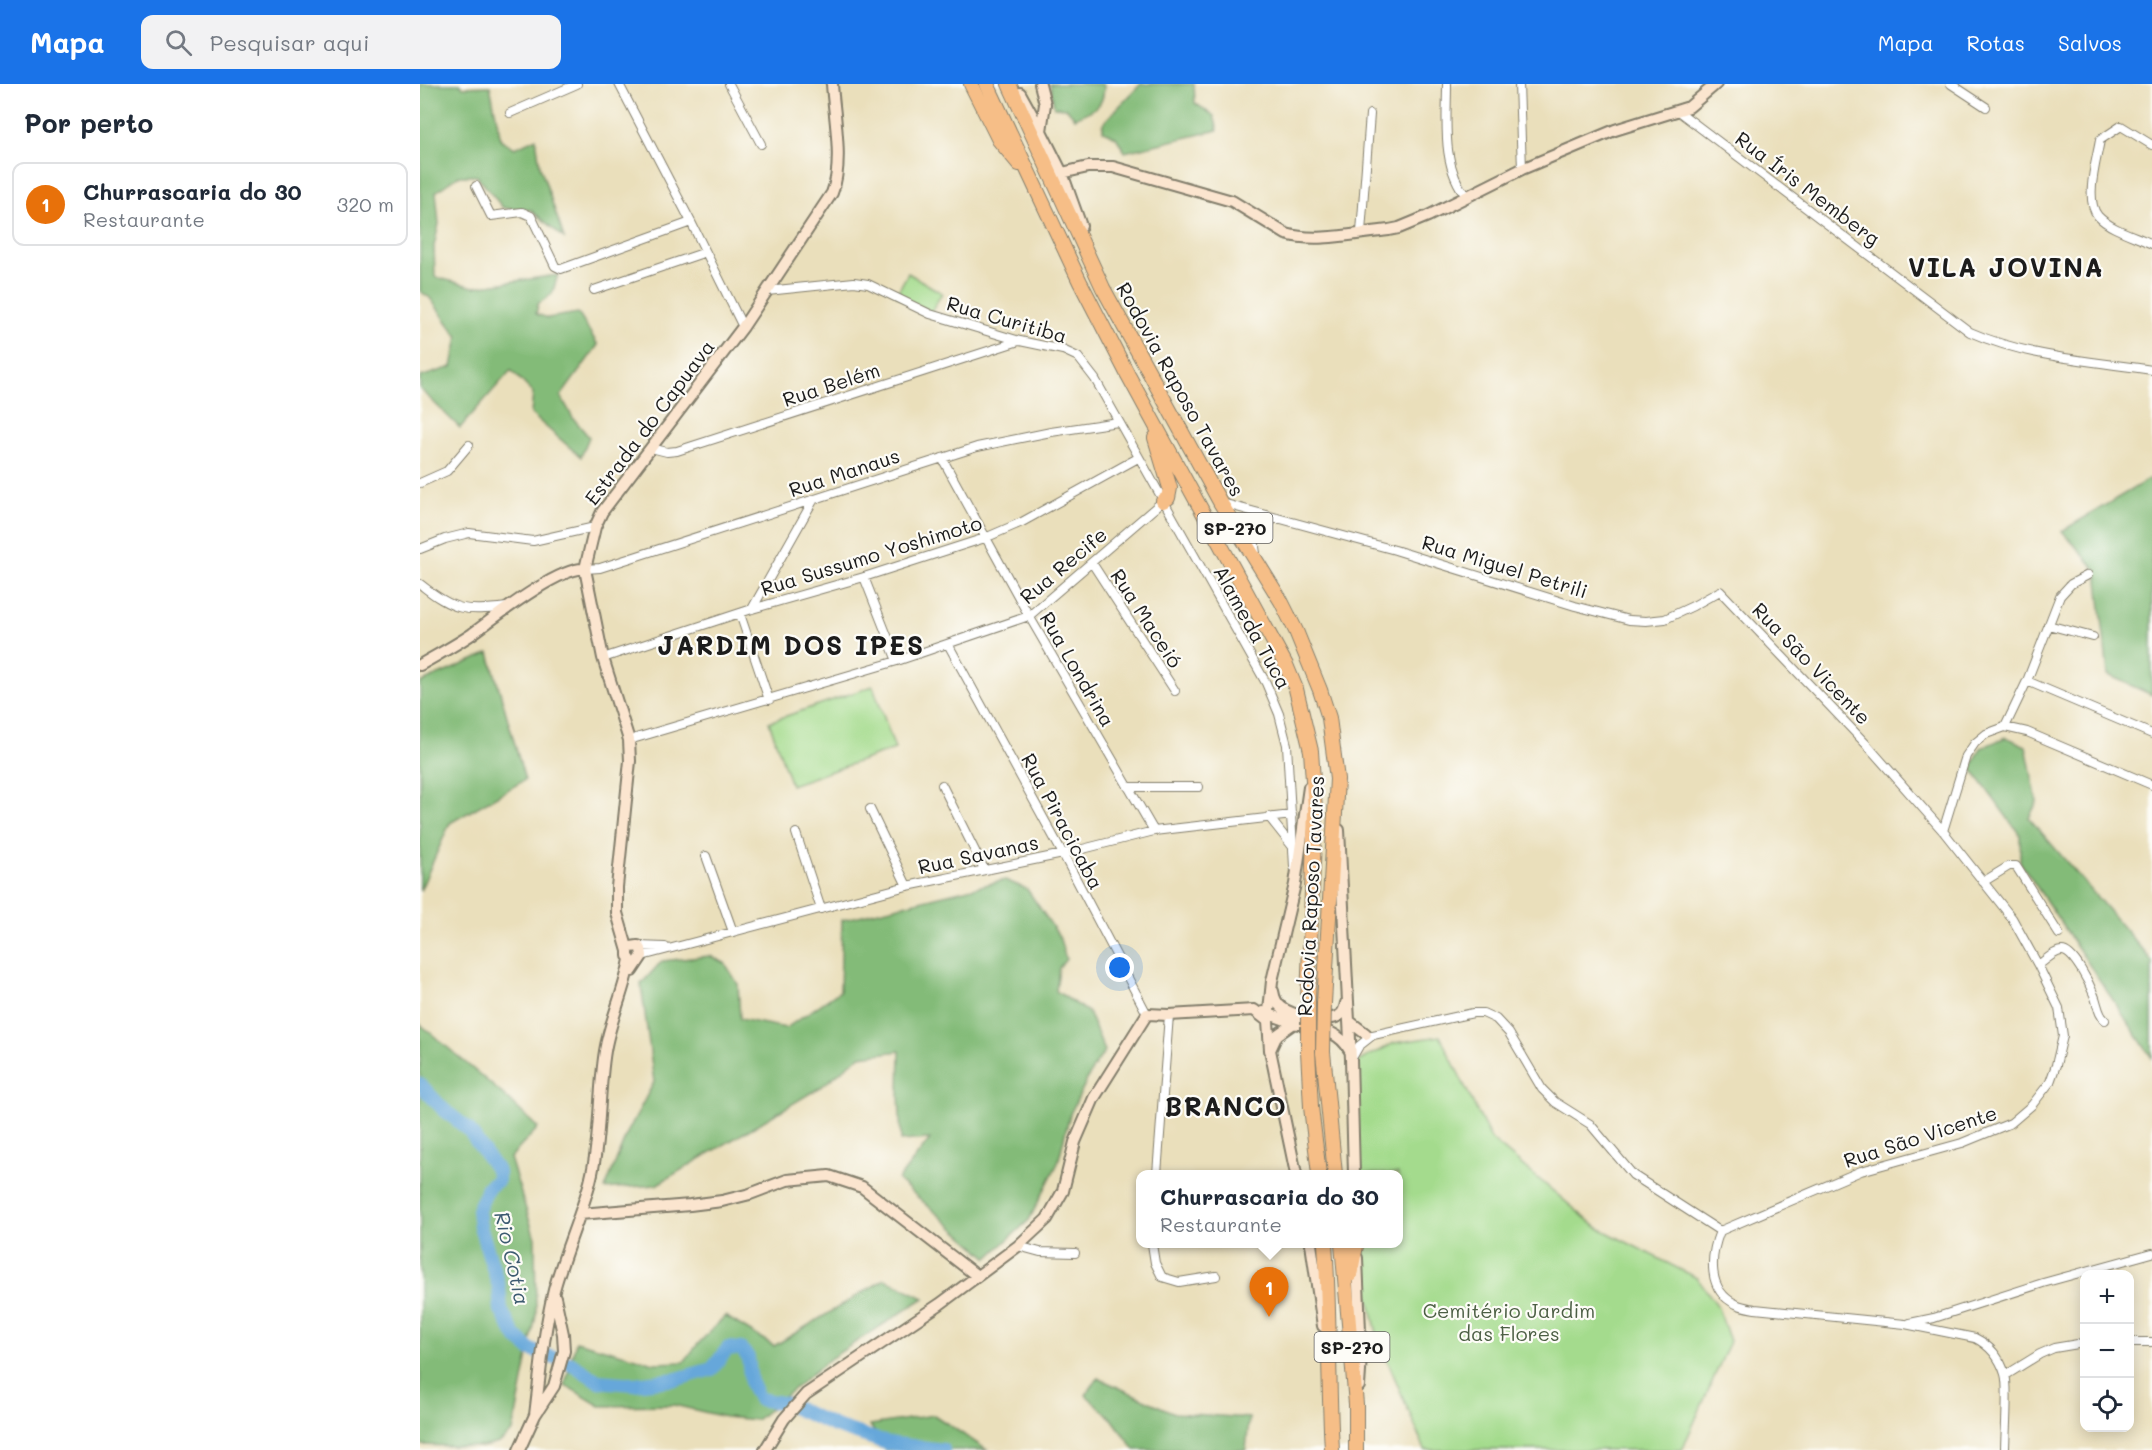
<!DOCTYPE html>
<html lang="pt">
<head>
<meta charset="utf-8">
<style>
  body { margin:0; font-family:Mali,sans-serif; background:#f2f2f3; color:#1f2937 }
  .controls { position:absolute; right:18px; bottom:18px; display:grid; overflow:hidden; border-radius:12px; box-shadow:0 3px 15px #0003 }
  .controls button { width:54px; height:54px; display:grid; place-items:center; padding:0; border:0; border-bottom:2px solid #e0e1e3; background:#fff; color:#1f2937; font:30px sans-serif }
  .you { position:absolute; left:700px; top:884px; width:21px; height:21px; margin:-15px; border:4px solid #fff; border-radius:50%; background:#1a73e8; box-shadow:0 0 0 9px #1a73e833 }
  .badge { display:grid; place-items:center; width:39px; height:39px; border-radius:50%; background:#1a73e8; color:#fff; font-size:20px; font-weight:700 }
  .pin { position:absolute; translate:-50% -50px; filter:drop-shadow(0 2px 3px #0008) }
  .pin::after { content:''; position:absolute; top:32px; width:21px; height:18px; background:inherit; clip-path:polygon(0 0,100% 0,50% 100%) }
  .popup { position:absolute; left:716px; top:1086px; width:267px; height:78px; box-sizing:border-box; display:grid; place-content:center; border-radius:12px; background:#fff; filter:drop-shadow(0 2px 4px #0005); font-size:20px; white-space:nowrap; color:#747a83 }
  .popup b { font-size:22px; color:#1f2937 }
  .popup::after { content:''; position:absolute; left:50%; top:100%; margin-left:-12px; border:12px solid transparent; border-top-color:#fff }
  .list { margin:0; padding:0; list-style:none }
  h2 { display:flex; justify-content:space-between; align-items:center; height:78px; margin:0; padding:0 24px; font-size:26px }
  h2 small { font-size:20px; font-weight:400; color:#747a83 }
  .list li { display:grid; grid-template-columns:39px 1fr auto; gap:18px; align-items:center; box-sizing:border-box; height:84px; margin:0 12px 12px; padding:0 12px; border:2px solid #e0e1e3; border-radius:12px }
  .list b { display:block; font-size:22px; white-space:nowrap }
  .list p { margin:0; font-size:20px; white-space:nowrap; color:#747a83 }
  .list em { font-size:20px; font-style:normal; color:#747a83 }
  .icon { flex:none; width:33px; height:33px; fill:none; stroke:currentColor; stroke-width:2; stroke-linecap:round; stroke-linejoin:round }
  .map { position:relative; flex:none; width:1732px; height:1366px; overflow:hidden }
  header { display:flex; align-items:center; gap:36px; box-sizing:border-box; height:84px; padding:0 30px; background:#1a73e8; color:#fff }
  header strong { font-size:28px }
  nav { display:flex; gap:33px; margin-inline-start:auto; font-size:21px }
  .search { width:420px; height:54px; background:#f2f2f3; display:flex; align-items:center; gap:15px; box-sizing:border-box; padding:0 21px; border-radius:12px; color:#747a83; font-size:22px }
  main { display:flex }
  aside { flex:1; background:#fff }
  .map>svg:first-child { display:block }
  .green { fill:#a4db8d; stroke:#607c54; stroke-width:1.5 }
  .forest { fill:#83bb78; stroke:#506c4a; stroke-width:1.5 }
  .lines { fill:none; stroke-linecap:round; stroke-linejoin:round }
  .river { stroke:#66a7da; stroke-width:14 }
  .street-casing { stroke:#837e6c; stroke-width:10 }
  .secondary-casing { stroke:#837e6c; stroke-width:14 }
  .highway-casing { stroke:#837e6c; stroke-width:16 }
  .street { stroke:#fff; stroke-width:8 }
  .secondary { stroke:#fbe5cf; stroke-width:10 }
  .highway { stroke:#f6be87; stroke-width:14 }
  .highway-bridge-casing { stroke:#837e6c; stroke-width:16; stroke-linecap:butt }
  .highway-bridge { stroke:#f6be87; stroke-width:14 }
  .labels { text-anchor:middle; dominant-baseline:central; stroke-width:4.5; stroke-linejoin:round; paint-order:stroke }
  .shield { fill:#fdfcf7; stroke:#605f5e; stroke-width:1.5 }
  .shield-label { font-size:18px; font-weight:bold; fill:#1c1c1c }
  .street-label { font-size:20px; fill:#1c1c1c; stroke:#fdfcf7 }
  .park-label { font-size:20px; fill:#4c5f44; stroke:#fdfcf7 }
  .water-label { font-size:21px; font-style:italic; fill:#3d5b71; stroke:#fdfcf7 }
  .district-label { font-size:26px; font-weight:bold; letter-spacing:1.5px; fill:#1c1c1c; stroke:#fdfcf7 }
</style>
</head>
<body>
<header>
<strong>Mapa</strong>
<div class="search"><svg class="icon" aria-label="search" viewBox="0 0 24 24"><circle cx="10" cy="10" r="6"/><path d="M15 15l6 6"/></svg>Pesquisar aqui</div>
<nav><a>Mapa</a><a>Rotas</a><a>Salvos</a></nav>
</header>
<main>
<aside>
<h2>Por perto<small></small></h2>
<ul class="list">
<li><span class="badge" style="background:#e8710a">1</span><div><b>Churrascaria do 30</b><p>Restaurante</p></div><em>320 m</em></li>
</ul>
</aside>
<div class="map">
<svg width="1732" height="1366" viewBox="0 0 1732 1366">
  <rect width="100%" height="100%" fill="#fdfcf7"/>
  <filter id="ink" filterUnits="userSpaceOnUse"><feTurbulence type="fractalNoise" baseFrequency=".0167" numOctaves="2"/><feDisplacementMap in="SourceGraphic" scale="12" xChannelSelector="R" yChannelSelector="G"/><feConvolveMatrix kernelMatrix="1 2 1 2 8 2 1 2 1" color-interpolation-filters="sRGB"/></filter>
  <filter id="wash" filterUnits="userSpaceOnUse"><feTurbulence type="fractalNoise" baseFrequency=".008" numOctaves="4" result="noise"/><feDisplacementMap in="SourceGraphic" scale="24" xChannelSelector="R" yChannelSelector="G"/><feGaussianBlur stdDeviation="1.35" result="paint"/><feColorMatrix in="noise" values="0 0 0 0 0 0 0 0 0 0 0 0 0 0 0 0 0 1.4 0 .05"/><feComposite in="paint" operator="in"/></filter>
  <g filter="url(#wash)">
    <rect width="100%" height="100%" fill="#eadfbb"/>
    <path class="green" d="M488,189l34,20 -11,19 -35,-17z
      M453,602l22,63 -104,36 -22,-63z
      M1020,952l51,103 104,87 102,52 20,27 13,36 -48,109h-257l-47,-112 -19,-83 -1,-11h40v-70h-41l-2,-111 39,-20z"/>
    <path class="forest" d="M0,0h41l2,3 27,-1 11,54 14,8 21,-10 4,28 24,72 -33,-28 -28,-2 -26,-32h-19l-22,16 3,32 -5,22 1,31 39,10 84,-12 -6,19 -14,10 -2,10 12,4 30,-5 20,32 -37,51 12,22 16,19 -8,20 -50,-43 2,-21 -22,-23 -51,58 -40,-39v-12l32,-10 6,-30 -28,-39 -10,-7z
      M630,0h54c0,25 -9,24 -29,34l-9,-10 -12,-1z
      M721,0h53l1,19 19,13 4,14 -93,22 -9,-15 -13,-6v-8z
      M1729,395l3,1v215l-44,-20 -11,-104 -35,-40z
      M69,569l36,127 -75,43 -30,68v-208z
      M1586,653l20,9 11,56 -8,16 123,143v97l-132,-196v-27l-49,-67 10,-20z
      M585,796l22,9 32,47 7,23 -7,9 -3,23 32,21 17,39 -12,17 -23,46 -12,49 -29,57 -41,38 -90,-78 32,-41 -29,2 -2,-48 1,-42 -40,5 -39,31 -165,98 -51,4 21,-54 28,-53 -13,-98 21,-23 48,-5 15,7 13,21 2,35 46,9 54,-37 2,-71z
      M0,940l86,73 32,31 -28,30 25,80 1,77 -23,116 -14,12 -17,4 -62,-2z
      M465,1195l39,19 -93,60 -75,62 -31,-3 -51,-12 -74,1 -35,-21 11,-44 78,22 30,-1 13,-17 28,-29 49,30z
      M678,1294l76,35 75,5 -3,32h-111l-22,-30 -27,-25z
      M514,1331l53,35h-102l-15,-25z"/>
    <g class="lines">
      <path class="river" d="M0,1000l23,25 25,20 30,43v8l-11,8 -4,11 -5,11 2,16 19,61 2,23 14,26 16,14 41,14 26,17 36,3 43,-5 35,-10 16,-21 13,1 7,8 3,26 8,16 27,5 49,22 52,17 56,7"/>
    </g>
  </g>
  <g filter="url(#ink)">
    <g class="lines">
      <defs>
        <path id="street" d="M199,0l72,138 52,105
          M309,0l32,60
          M1027,0c0,37 -6,83 20,113
          M1099,0l3,85
          M1531,0l35,23
          M1258,27l292,221c56,25 121,29 182,38
          M90,29l67,-29
          M1732,61l-31,-19 -21,14c-3,19 -16,60 -2,76 13,14 38,20 54,28
          M56,102l15,30 31,-4 9,4 24,50 6,3 130,-47
          M941,148l9,-118
          M174,206l112,-38
          M347,207l87,-9 14,2 62,30 90,27 43,9 15,7 17,22 171,304 13,31 8,31 7,122
          M231,364l16,4 10,-1 342,-110
          M522,374l87,158 125,215
          M0,399l27,-12 22,-26
          M802,419l173,47 180,56 54,14 17,1 19,-2 28,-13 27,-15 147,154 76,86 69,87 26,47 21,43 4,28 -7,29 -6,17 -18,23 -21,18 -49,20 -101,28 -141,60c-10,25 -13,60 16,73 6,3 13,4 19,5l150,15 70,14c14,7 25,20 30,36 4,12 0,60 0,76
          M0,465l25,-10 24,-6 64,8 62,-14
          M836,469c-4,-19 3,-28 21,-35
          M672,479l83,128
          M165,485l15,-1 377,-121 74,-15 67,-10
          M444,493l33,84
          M0,500c34,27 44,28 87,23
          M332,525l62,-110
          M320,530l29,86
          M1628,541l45,12
          M528,560l115,210 84,160
          M183,574l149,-49 112,-32 121,-39 37,-16 116,-64
          M1607,597l125,53
          M1585,643l22,-46 33,-85 11,-12 17,-9
          M209,656l268,-79 132,-45 134,-115
          M522,701l42,84
          M708,703h71
          M450,725l37,77
          M849,733l23,29
          M1523,747l23,-75 9,-13 11,-9 19,-7 22,5 125,53
          M376,749l25,76
          M286,772l27,76
          M1563,798l26,-16h7l43,68
          M218,862l27,1
          M222,872l265,-70 156,-32 91,-23 138,-16
          M1618,881c7,-4 16,-14 24,-14 12,0 28,34 32,44 4,9 4,20 11,25
          M932,974l7,-12 14,-11 100,-22h10l13,6 13,14 33,56 13,13 35,22 43,51 87,56
          M737,1090l12,-159
          M732,1160l3,19 7,14 17,5 37,-6
          M598,1162l22,6 35,1
          M1490,1239l24,-5 109,-35 109,-30
          M1710,1258h22
          M1586,1291l34,-21 14,-6 30,-5"/>
        <path id="secondary" d="M620,0l5,20 -4,27
          M600,9l21,38 21,42 19,53
          M642,89l26,-6h25l119,34 54,33c30,9 71,-1 103,-4l10,-2 29,-12 94,-47 93,-39 74,-23 27,-23
          M0,581c17,-10 36,-20 52,-31 22,-16 88,-68 113,-65
          M919,746l12,229 3,115
          M208,867l-11,-38v-26l13,-126 -1,-21 -26,-82 -18,-89 10,-42 7,-15 141,-185 89,-134c12,-30 2,-77 0,-109
          M208,872v-5l3,-4 7,-1 3,3 1,7 -10,15
          M853,907c1,6 3,12 8,16 10,9 48,16 59,8 4,-3 5,-7 6,-12
          M843,928l31,11
          M929,937l17,13
          M851,964l6,-13 17,-12c21,5 45,6 56,28
          M876,1090l-26,-124 -2,-29 4,-40 23,-97 14,-97
          M160,1130l110,-9 32,-4 28,-7 37,-14 42,-4 33,11 115,89
          M891,1160l12,82
          M937,1174l4,98 -2,30
          M115,1331c5,-41 9,-85 19,-125 10,-37 26,-72 36,-108 11,-43 8,-88 15,-131 5,-31 20,-61 25,-92
          M99,1366l16,-35 19,-29 10,-35 -1,-17 -8,-37
          M345,1366l19,-31 22,-25 134,-90 78,-58 29,-27 16,-28 12,-49 19,-44 53,-84 22,1 85,-5 14,11"/>
        <path id="highway" d="M551,0l28,56 20,24
          M567,0l93,198 48,93 158,290 10,24 15,62 4,59 -7,190
          M589,0l94,204 117,214 61,99 15,30 24,59 9,28 8,61 -13,224
          M735,354l15,50 -2,10 -5,3
          M888,967l3,56 8,67
          M903,968l12,122
          M905,1160c5,68 3,137 7,206
          M922,1160l14,160v46
          M930,1191l6,-29"/>
      </defs>
      <use href="#street" class="street-casing"/>
      <use href="#secondary" class="secondary-casing"/>
      <use href="#highway" class="highway-casing"/>
      <use href="#street" class="street"/>
      <use href="#secondary" class="secondary"/>
      <use href="#highway" class="highway"/>
      <defs>
        <path id="highway-bridge" d="M888,967v-51
          M903,968l1,-49"/>
      </defs>
      <use href="#highway-bridge" class="highway-bridge-casing"/>
      <use href="#highway-bridge" class="highway-bridge"/>
    </g>
  </g>
  <g class="labels">
    <g class="shield">
      <rect x="777.5" y="429" width="75" height="30" rx="4.5"/>
      <rect x="894.5" y="1248" width="75" height="30" rx="4.5"/>
    </g>
    <g class="shield-label">
      <text x="815" y="444">SP-270</text>
      <text x="932" y="1263">SP-270</text>
    </g>
    <g class="street-label">
      <text transform="translate(1388 104) rotate(37)">Rua Íris Memberg</text>
      <text transform="translate(587 235) rotate(16)">Rua Curitiba</text>
      <text transform="translate(411 300) rotate(-18)">Rua Belém</text>
      <text transform="translate(761 305) rotate(61)">Rodovia Raposo Tavares</text>
      <text transform="translate(229 338) rotate(-53)">Estrada do Capuava</text>
      <text transform="translate(424 388) rotate(-18)">Rua Manaus</text>
      <text transform="translate(451 471) rotate(-17)">Rua Sussumo Yoshimoto</text>
      <text transform="translate(643 481) rotate(-40)">Rua Recife</text>
      <text transform="translate(1085 482) rotate(17)">Rua Miguel Petrili</text>
      <text transform="translate(727 534) rotate(57)">Rua Maceió</text>
      <text transform="translate(833 543) rotate(61)">Alameda Tuca</text>
      <text transform="translate(1392 579) rotate(46)">Rua São Vicente</text>
      <text transform="translate(658 585) rotate(60)">Rua Londrina</text>
      <text transform="translate(643 737) rotate(62)">Rua Piracicaba</text>
      <text transform="translate(558 770) rotate(-12)">Rua Savanas</text>
      <text transform="translate(890 812) rotate(-87)">Rodovia Raposo Tavares</text>
      <text transform="translate(1500 1052) rotate(-18)">Rua São Vicente</text>
    </g>
    <g class="park-label">
      <text x="1089" y="1226">Cemitério Jardim<tspan x="1089" dy="23">das Flores</tspan></text>
    </g>
    <g class="water-label">
      <text transform="translate(93 1174) rotate(77)">Rio Cotia</text>
    </g>
    <g class="district-label">
      <text x="1586" y="183">VILA JOVINA</text>
      <text x="371" y="561">JARDIM DOS IPES</text>
      <text x="806" y="1022">BRANCO</text>
    </g>
  </g>
</svg>
<div class="controls">
<button>+</button>
<button>−</button>
<button><svg class="icon" aria-label="locate" viewBox="0 0 24 24"><circle cx="12" cy="12" r="6"/><path d="M12 2v4M12 18v4M2 12h4M18 12h4"/></svg></button>
</div>
<div class="you"></div>
<div class="pin badge" style="left:849px;top:1233px;background:#e8710a">1</div>
<div class="popup"><b>Churrascaria do 30</b>Restaurante</div>
</div>
</main>
</body>
</html>
